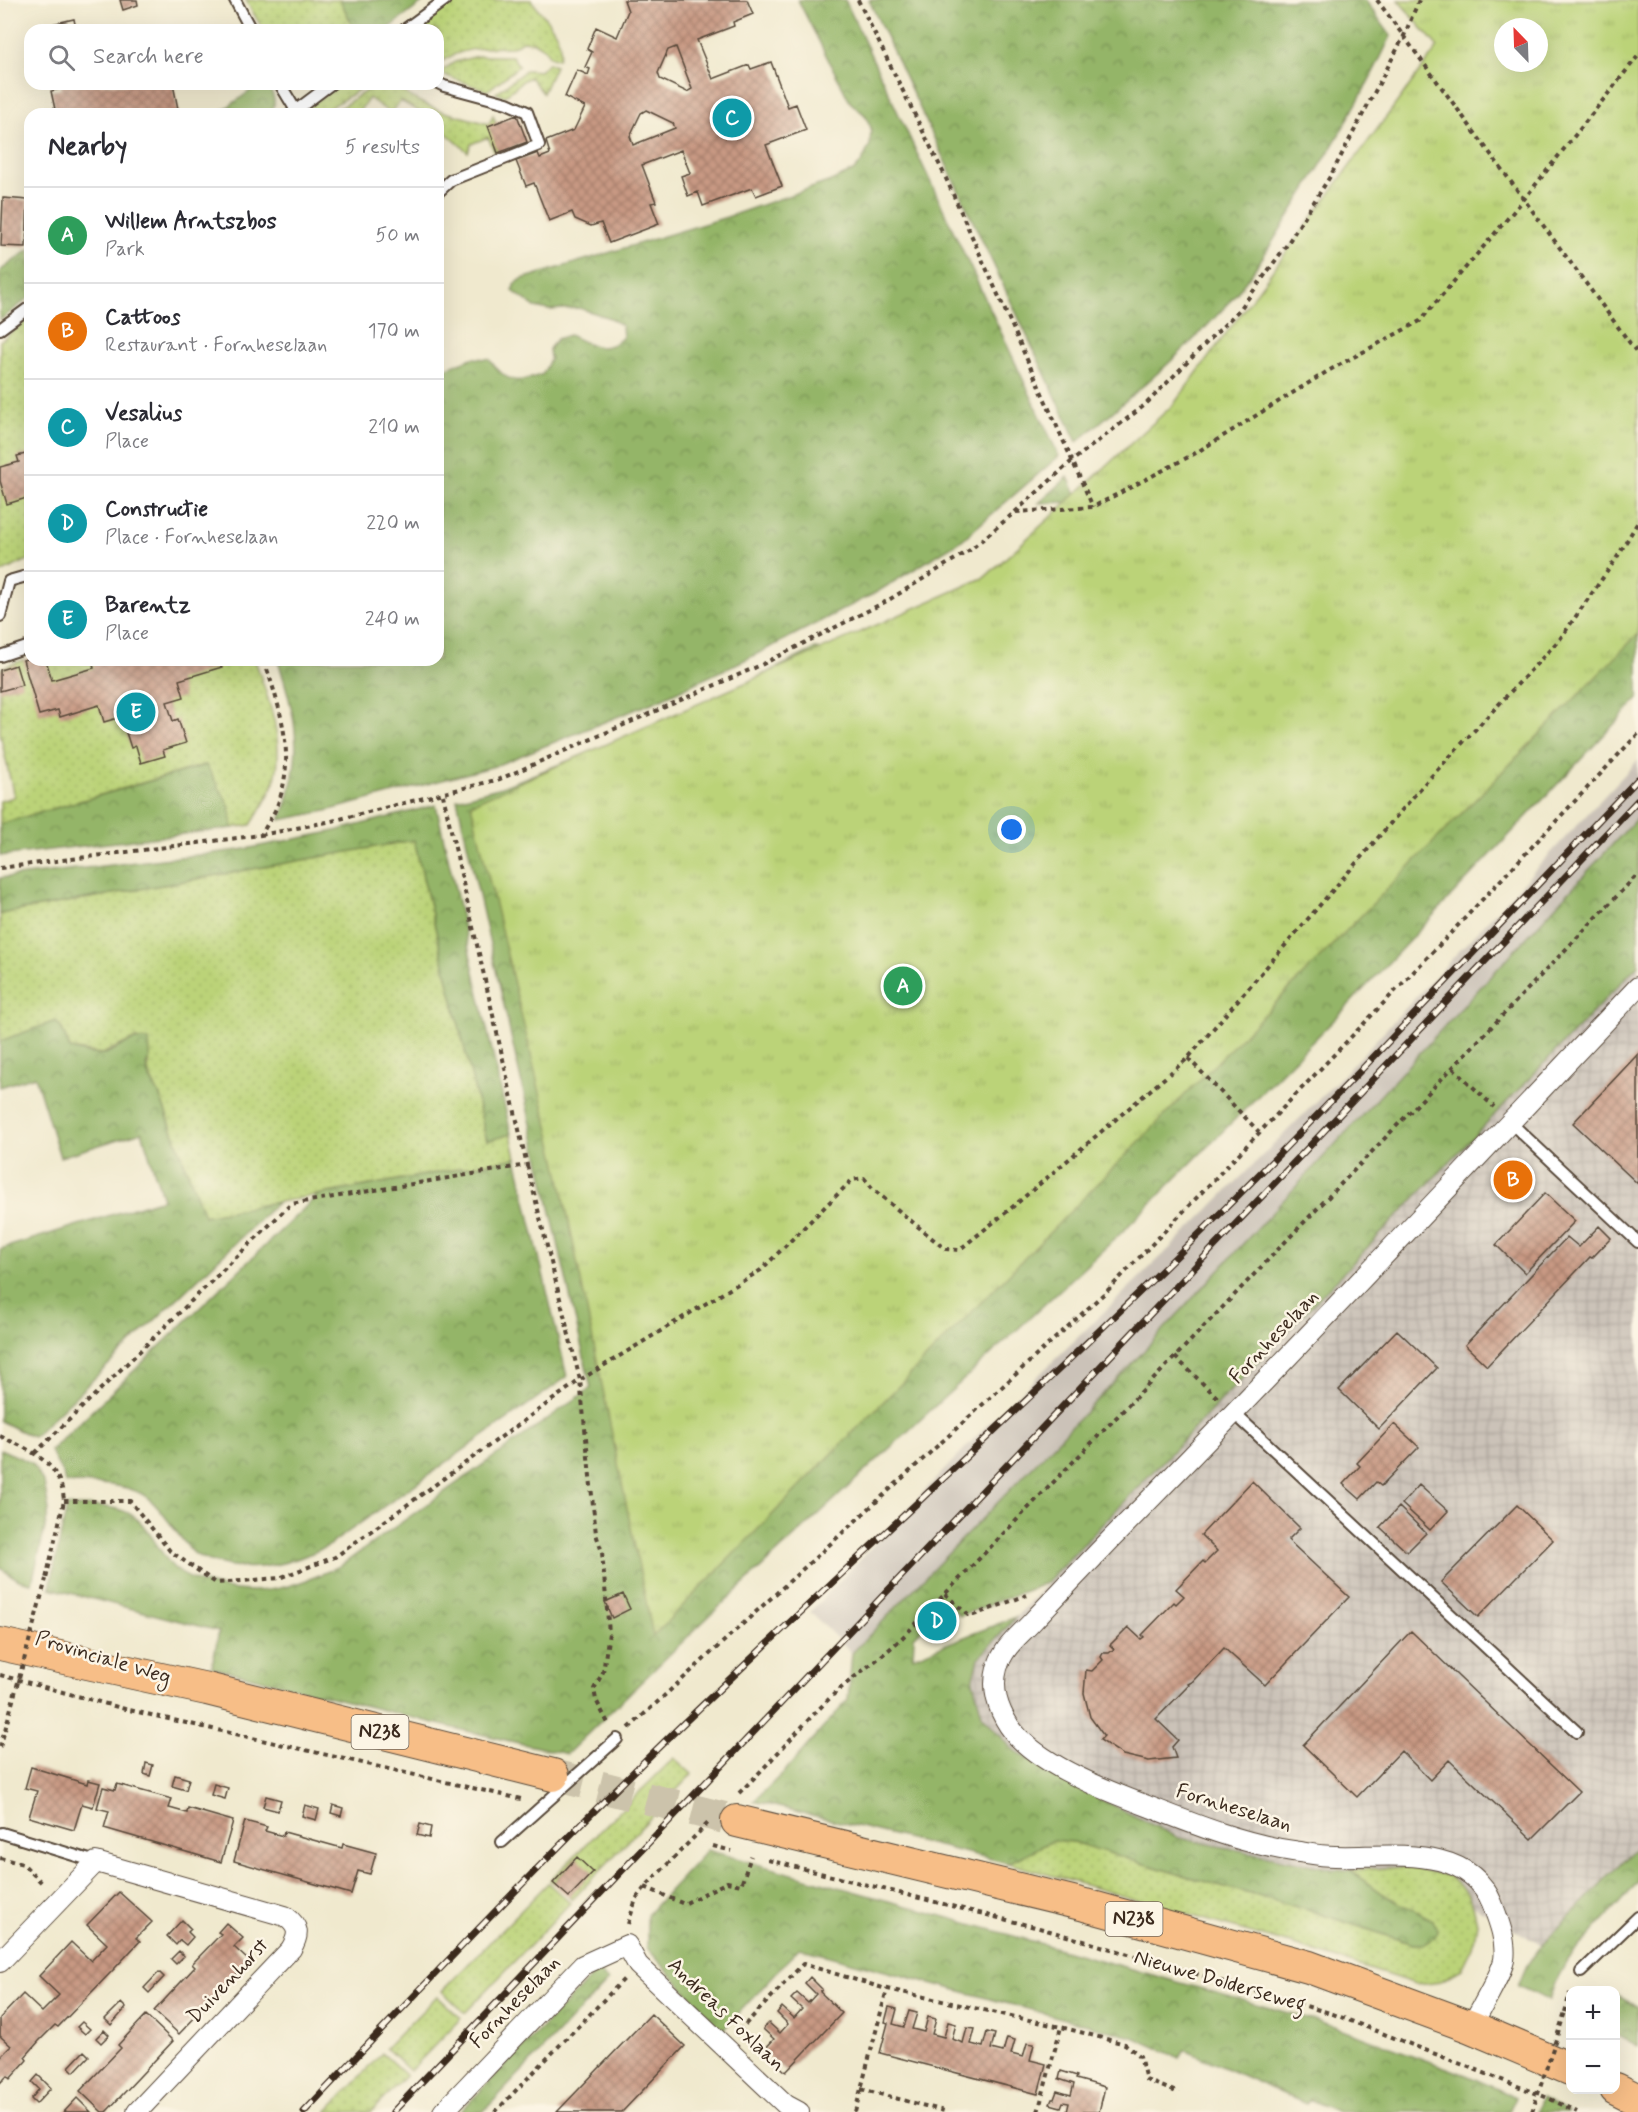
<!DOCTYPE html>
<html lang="en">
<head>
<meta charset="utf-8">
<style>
  body { margin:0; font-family:Mynerve,sans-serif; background:#f2f2f3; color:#2b2b33 }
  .controls { position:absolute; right:18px; bottom:18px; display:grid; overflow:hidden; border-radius:12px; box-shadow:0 6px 24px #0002 }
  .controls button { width:54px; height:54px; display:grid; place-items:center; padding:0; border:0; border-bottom:2px solid #e1e1e2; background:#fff; color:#2b2b33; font:30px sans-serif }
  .compass { position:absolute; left:1494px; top:18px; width:54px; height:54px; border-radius:50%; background:#fff; box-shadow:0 6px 24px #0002; rotate:337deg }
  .you { position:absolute; left:1012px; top:830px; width:21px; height:21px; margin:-15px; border:4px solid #fff; border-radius:50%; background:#1a73e8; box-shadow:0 0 0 9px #1a73e833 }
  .badge { display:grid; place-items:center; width:39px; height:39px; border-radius:50%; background:#b5179e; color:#fff; font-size:20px; font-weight:700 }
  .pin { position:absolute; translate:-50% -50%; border:3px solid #fff; box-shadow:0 2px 6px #0006 }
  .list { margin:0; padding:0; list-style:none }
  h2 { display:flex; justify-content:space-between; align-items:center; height:78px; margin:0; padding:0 24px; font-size:26px }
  h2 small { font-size:20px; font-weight:400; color:#7c7c81 }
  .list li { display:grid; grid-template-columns:39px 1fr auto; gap:18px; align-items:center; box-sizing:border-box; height:96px; padding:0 24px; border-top:2px solid #e1e1e2 }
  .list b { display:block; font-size:22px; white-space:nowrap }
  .list p { margin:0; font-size:20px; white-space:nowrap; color:#7c7c81 }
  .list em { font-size:20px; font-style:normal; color:#7c7c81 }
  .icon { flex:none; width:33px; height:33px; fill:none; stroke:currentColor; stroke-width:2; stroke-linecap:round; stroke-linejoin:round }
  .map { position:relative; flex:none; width:1638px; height:2112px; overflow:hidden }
  .search { position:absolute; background:#fff; box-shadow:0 6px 24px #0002; left:24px; top:24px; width:420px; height:66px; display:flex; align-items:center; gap:15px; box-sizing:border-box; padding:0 21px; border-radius:18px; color:#7c7c81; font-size:22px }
  .panel { position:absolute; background:#fff; box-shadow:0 6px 24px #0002; left:24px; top:108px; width:420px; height:558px; border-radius:18px }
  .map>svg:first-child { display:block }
  .industrial { fill:url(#industrial-grid) }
  .railway { fill:#cbc2b8 }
  .grass { fill:url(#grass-dots); stroke:#7b7e4b; stroke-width:1.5 }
  .forest { fill:url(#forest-crowns); stroke:#687043; stroke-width:1.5 }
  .park { fill:url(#park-tufts); stroke:#7b7e4b; stroke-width:1.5; fill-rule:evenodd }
  .building { fill:url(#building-cross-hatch); fill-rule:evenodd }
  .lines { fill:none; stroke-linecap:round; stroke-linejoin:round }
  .primary-tunnel { stroke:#ccc3ab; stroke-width:32; stroke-dasharray:32 16; stroke-linecap:butt }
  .service-casing { stroke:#564738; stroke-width:14 }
  .minor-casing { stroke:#564738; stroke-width:22 }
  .primary-casing { stroke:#564738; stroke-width:34 }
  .path { stroke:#564738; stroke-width:4; stroke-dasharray:4.5 4.5; stroke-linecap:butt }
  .service { stroke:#fff; stroke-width:10 }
  .minor { stroke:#fff; stroke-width:20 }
  .primary { stroke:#f7be87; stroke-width:32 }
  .rail-casing { stroke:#3b2a1e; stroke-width:7 }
  .rail { stroke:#fcf5e5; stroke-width:4.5; stroke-dasharray:14; stroke-linecap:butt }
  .path-bridge { stroke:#564738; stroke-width:4; stroke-dasharray:4.5 4.5; stroke-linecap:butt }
  .labels { text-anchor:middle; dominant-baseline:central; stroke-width:5; stroke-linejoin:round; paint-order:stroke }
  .shield { fill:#fcf5e5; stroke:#75675a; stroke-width:1.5 }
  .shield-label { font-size:20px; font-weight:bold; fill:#3b2a1e }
  .street-label { font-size:21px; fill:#3b2a1e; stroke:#fcf5e5 }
</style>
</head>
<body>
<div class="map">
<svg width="1638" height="2112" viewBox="0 0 1638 2112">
  <defs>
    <pattern id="industrial-grid" width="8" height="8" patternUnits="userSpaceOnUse" patternTransform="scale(1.5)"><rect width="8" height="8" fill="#cbc2b8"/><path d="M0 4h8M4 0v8" fill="none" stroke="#afa79e"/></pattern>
    <pattern id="grass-dots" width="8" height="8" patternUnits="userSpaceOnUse" patternTransform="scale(1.5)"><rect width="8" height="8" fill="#bbd378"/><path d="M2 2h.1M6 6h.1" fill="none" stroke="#a2b567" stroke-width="1.8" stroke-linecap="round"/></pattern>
    <pattern id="forest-crowns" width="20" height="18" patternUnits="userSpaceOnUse" patternTransform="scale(1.5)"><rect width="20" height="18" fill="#94b568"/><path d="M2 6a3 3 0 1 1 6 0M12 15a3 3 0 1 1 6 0" fill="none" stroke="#7a9355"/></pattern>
    <pattern id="park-tufts" width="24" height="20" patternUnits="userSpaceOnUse" patternTransform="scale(1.5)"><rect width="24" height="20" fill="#bbd378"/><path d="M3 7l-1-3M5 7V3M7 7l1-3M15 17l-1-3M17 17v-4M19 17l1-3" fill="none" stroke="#a2b567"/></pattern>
    <pattern id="building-cross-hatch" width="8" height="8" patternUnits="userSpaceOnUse" patternTransform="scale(1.5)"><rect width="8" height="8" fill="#c89983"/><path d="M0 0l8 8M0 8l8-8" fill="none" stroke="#a47d6b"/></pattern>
  </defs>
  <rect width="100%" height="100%" fill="#fcf5e5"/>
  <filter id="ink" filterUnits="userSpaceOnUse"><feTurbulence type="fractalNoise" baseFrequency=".0167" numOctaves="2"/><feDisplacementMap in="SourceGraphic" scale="12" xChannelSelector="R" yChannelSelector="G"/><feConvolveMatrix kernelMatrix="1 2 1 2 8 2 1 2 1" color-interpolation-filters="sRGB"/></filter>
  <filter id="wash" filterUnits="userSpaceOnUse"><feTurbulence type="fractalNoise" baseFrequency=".008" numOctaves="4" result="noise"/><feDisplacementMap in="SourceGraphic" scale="24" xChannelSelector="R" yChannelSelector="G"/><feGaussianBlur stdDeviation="1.35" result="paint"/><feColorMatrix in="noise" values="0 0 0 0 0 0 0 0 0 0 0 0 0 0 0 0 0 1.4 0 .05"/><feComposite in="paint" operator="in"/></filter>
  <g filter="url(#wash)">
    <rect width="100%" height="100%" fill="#f0e9ce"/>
    <path class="industrial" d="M1638,965v880l-96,100 -69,-40 -6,-12 -58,-26 -59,3 -19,-1 -152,-31 -112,-55 -55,-34 -30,-34 -9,-34 6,-23 85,-94z"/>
    <path class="railway" d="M1638,760v57l-509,550 -277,286 -42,-41 177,-187 182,-176 173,-173z"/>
    <path class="grass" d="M246,0h94l15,30h-92z
      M455,0h76c13,17 36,38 27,59l-9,-3 -4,-7 -11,-7 -12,-1 -9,6c-26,0 -53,0 -75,17v-34h-22z
      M478,56h34l7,10 -32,25 -48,-18 16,-11z
      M548,63l7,3 -12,27 -13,-16 -6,3 -19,16 -9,-3 30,-23 14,1z
      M340,84h28l-48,30h-10v-7l3,-3z
      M377,84h13l28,17 23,10 48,13 4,-9 3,9 2,29h-3l-7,-16 -17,7 -3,8 -30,-26v-12h-15l-22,-13 -11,12 -21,-15 -12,16h-27z
      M30,318v241l-30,14v-232z
      M23,660h232c12,36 29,76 21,115 -4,18 -16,35 -25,50l-18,3 -4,-23 -24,-40 -205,59v-23l14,-4 -14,-64v-64z
      M414,840l73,300 24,-6 5,24 -312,58 -45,-122c-7,-13 -15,-23 -9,-37l-14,-19 -34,16 -32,-5 -8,-20 -62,12v-127z
      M674,1758l18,16 -120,126 -3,-3 23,-25 -16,-14 -23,25 -3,-3z
      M1054,1840l19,2 102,31 133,37 105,34h11l9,-24 -47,-24 -36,-26 59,-3 40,9 18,17 6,12 4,18 -4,24 -11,22 -21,12 -25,3 -125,-40 -283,-81z
      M548,1883l22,20 -105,110 -23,-22z
      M437,1996l24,22 -51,53 -24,-23z
      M382,2053l24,22 -35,37h-44z"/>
    <path class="forest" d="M340,0h86l-40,30h-31z
      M798,0h47l214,456 -97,84 -85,52 -124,64 -94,44 -164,66 -169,45 -46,9c5,-10 8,-20 10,-31 13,-49 2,-83 -12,-129h160v-288l34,-14 17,1c19,24 25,26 54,15l7,-15 -1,-10 8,-10 12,-4c20,10 36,20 54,2l-1,-11 -12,-8 -31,-10 -30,2 -14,-3 -22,-16 1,-6 8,-6 205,-62 104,-36 22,-10 8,-8 9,-18 1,-17 -6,-13 -15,-13z
      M869,0h496l26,36c-29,62 -64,121 -101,178 -18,29 -37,60 -59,86 -46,53 -101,97 -154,142z
      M260,84h7c6,10 11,19 3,30h-52z
      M30,249v48l-30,23v-49z
      M1068,477l10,22 -8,3 -31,1z
      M1638,536v163l-300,317 -218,218 -416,387 -137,133 -105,-24 -250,-63 7,-36 -169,-43 17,-82c20,1 45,-2 63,8 20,12 28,38 44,54 10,9 24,14 37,17 49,14 84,2 129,-19l251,-178 -134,-589 45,-12 166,-66 147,-72 98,13z
      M206,765l23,40 4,23 -233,28v-32z
      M436,805l75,329 -24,7 -73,-301 -414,74v-36l240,-28 91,-18z
      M1638,817v148l-592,618 -86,33 -10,-10 -8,2 -28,29 -1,20 103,-40 -37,41 -6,23 9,34 30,34 55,34 112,55 152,31 19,1 36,26 47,24 4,9 -2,8 -11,7h-11l-105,-34 -133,-37 -102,-31 -19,-2 -46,23 -254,-62 30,-29 64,-72 4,-47 277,-286z
      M56,1021l6,8 8,20c9,2 24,7 34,5 19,-5 22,-17 45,-14l1,17 -4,8 3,12 10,17 45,122 74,-14 -245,235 -33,-16v-172l163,-50 -21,-67 -82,25 -25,-81 -35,11v-46z
      M516,1158l51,219 -239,169c-36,17 -70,28 -110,17 -10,-2 -21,-5 -28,-14 -14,-15 -30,-45 -48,-55 -24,-12 -51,-10 -77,-11l-2,-9 -13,-23 268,-256z
      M0,1449l32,14 12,20 5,27 -17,73 -13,-3 -19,-12z
      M1638,1845v37l-71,79 -12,22 -6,17 -31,-14 9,-21 15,-20z
      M707,1850l624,175 135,50 49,22 -6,15h-171l-29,-13 -3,5 -121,-54 -5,8 -47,-21 -334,-89 -77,83 -75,-83v-33z
      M598,1970l10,11 -125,131h-23z
      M1616,1995l22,12v40l-22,-12z
      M1541,2098l28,14h1h-34z"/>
    <path class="park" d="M1398,0h240v634l-985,1002 -95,-468 -87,-364 514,-227 189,-173 264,-357zM1503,27h36v36h-36z"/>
    <g id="blocks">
      <path class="building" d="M120,0h17l1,5 -15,5z
        M624,0h123l6,14 -20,8 1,4 -37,14 16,39 36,-14 2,4 20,-7 17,45 8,-3 10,26 -40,15 16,41 -26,10 -4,-8 -49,18 -5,-14 -10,4 -7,-20 9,-3 -9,-23 -39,15 14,37 -5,1 8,21 -50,19 -8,-20 -10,3 -16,-7 -3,-7 -23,9 -15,-38 -8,3 -10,-25 22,-8 2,5 10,-4 -4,-13 28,-11 11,-23 -20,-10 12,-27 11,5 2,-6 -5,-2 7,-15 -5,-3 9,-22 21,10 11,-26zM676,47l16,42 -5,3 -27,-13 -2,-6 10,-23zM646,110l27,13 2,5 -42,17 -3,-9 11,-23z
        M74,19l2,10 -2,1h-26l-1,-5z
        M60,84h113l6,30h-123l-5,-23 10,-2z
        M517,115l10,27 -29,11 -10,-27z
        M3,198l25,2 -2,47 -25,-1z
        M30,453v44l-23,7 -7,-23v-14l19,-5 -2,-6z
        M30,658v2h16l6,20 42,-12 -2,-8h128l2,7 -43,13 5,17 -17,5 6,19 5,-2 8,24 -23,7 2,6 -24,7 -5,-17 -5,2 -10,-31 -17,5 -5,-17 -39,12 -2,-7 -19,5 -16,-55z
        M16,665l6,20 -22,6v-21z
        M1638,1054v130l-65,-61z
        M1504,1171l22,2 -2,18 -14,-1 1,-7 -8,-1z
        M1545,1193l30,28 -50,52 -29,-28z
        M1599,1226l12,12 -19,20 -2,-1 -103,109 -22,-21 102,-108 12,10z
        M1397,1330l40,38 -58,61 -40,-39z
        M1394,1424l25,23 -38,39 -5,-4 -16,17 -17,-15 17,-18 -3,-3z
        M1252,1481l48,47 -12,12 61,57 -84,88 -41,-37 -32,34 -4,2 1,1 -33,34 22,21 -6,7 4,11 -27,3 -26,-6 -23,-15 4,-4 -14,-19 -6,-24 2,-23 6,1 11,-11 -2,-3 2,-4h6l5,-4 -4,-4 18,-18 13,12 3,-2 -2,-2 32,-33 2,2 8,-8 -8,-7 27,-28 2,2 12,-12 -16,-16z
        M1419,1485l29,26 -18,19 -28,-26z
        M1517,1505l36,35 -75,77 -37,-35z
        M1399,1507l27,26 -19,19 -27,-25z
        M623,1594l7,15 -18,9 -7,-16z
        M1411,1631l168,161 -47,47 -83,-79 -19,20 -29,-29 -44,46 -54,-52z
        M146,1763l7,2 -3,11 -6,-2z
        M31,1767l56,17 1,-4 12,3 -7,24 -11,-3 -8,26 -45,-13 8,-26 -12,-3z
        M175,1775l14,4 -3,11 -14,-4z
        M117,1784l55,15 -3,9 4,1 14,4 1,-5 45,13 -12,41 -117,-34 5,-17 -12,-3 6,-21 12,3z
        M214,1784l14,4 -3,11 -14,-4z
        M266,1796l15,4 -3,11 -15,-4z
        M305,1805l14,4 -3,11 -14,-4z
        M333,1805l10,3 -2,8 -10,-3z
        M245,1821l22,6 -2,4 18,5 1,-4 58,16 1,-4 33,9 -6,21 -12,-3 -7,23 -117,-33z
        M420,1824l11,3 -2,11 -12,-3z
        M577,1857l16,15 -24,25 -16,-14z
        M119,1892l33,30 -16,16 4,3 -25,27 -57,59 -3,-2 -16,16 -14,16 2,3 -17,19 -3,-3 -7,7v-26l11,-11 -11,-10v-18l23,-24 19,18 17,-17 -20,-19 32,-34 20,19 16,-17 -20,-19z
        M182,1920l9,9 -3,3 5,5 -7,8 -6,-5 -4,5 -9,-9z
        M226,1923l17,15 -9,9 15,14 -70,73 -25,-23 41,-44 -3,-3 29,-30 -3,-2z
        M179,1951l5,5 -8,8 -5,-5z
        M159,1972l5,5 -15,16 -5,-5z
        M810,1977l12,12 -2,3 22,21 -56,59 -23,-21 11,-12 -11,-10 6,-6 11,10 8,-9 -11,-11 5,-6 12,11 8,-9 -11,-10 6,-6 11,10 8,-9 -11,-11z
        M121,2003l5,5 -15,17 -6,-6z
        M889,2007l8,2 -4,15 11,3 5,-16 8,2 -5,16 12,3 4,-15 8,2 -4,15 12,3 4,-15 8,2 -4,15 11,4 4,-15 8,1 -4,15 12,3 4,-15 8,2 -4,15 12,3 4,-14 8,2 -4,14 12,3 4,-14 7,1 -4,16 16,4 -8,30 -158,-41 8,-30 -3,-1z
        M651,2014l34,32 -63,66h-65z
        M146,2015l27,26 -67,71h-4l-22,-21 41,-43 -3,-3z
        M82,2022l8,7 -5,5 -8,-7z
        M104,2030l5,5 -8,8 -5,-5z
        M84,2051l5,5 -15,16 -5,-5z
        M1061,2071l16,5 -1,3 29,8 -6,25h-32l2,-9 -6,-1 -2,5 -11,-3 2,-5h2l3,-8 14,4 3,-11 -15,-5z
        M38,2075l13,13 -15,16 -5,-5 8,-10 -7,-7z
        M77,2098l14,14h-27z"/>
    </g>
  </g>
  <g filter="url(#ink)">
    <use href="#blocks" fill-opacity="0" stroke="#564738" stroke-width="1.5"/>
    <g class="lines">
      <path class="primary-tunnel" d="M553,1775l184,46"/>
      <defs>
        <path id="service" d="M235,0l16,30
          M404,30l41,-30
          M438,83l6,3 63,17 20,9 12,33 -88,35 -13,12
          M280,84l18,30
          M291,114l40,-30
          M0,329l30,-22
          M0,616l9,-35 21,-6
          M0,656l30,-10
          M1510,1122l128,120
          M1235,1414l342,318
          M2,1833l94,29
          M502,1842l115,-103
          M1581,1972l57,-55"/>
        <path id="minor" d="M0,1962l96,-100 189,54c14,10 15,18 6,33l-154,163
          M1471,2027c9,-18 29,-49 33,-67 3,-19 -6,-41 -12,-57 -25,-61 -105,-45 -157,-47 -14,0 -28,-3 -42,-5 -49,-7 -97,-26 -143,-44 -42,-16 -101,-38 -132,-70 -13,-14 -23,-34 -23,-53 0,-11 3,-22 9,-31 7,-12 19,-21 28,-31 27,-29 54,-57 81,-85 178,-181 351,-366 525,-550
          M443,2112l140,-147 44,-20 11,20 148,140 13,7"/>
        <path id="primary" d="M0,1644l207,45 346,86
          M737,1821l348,84 224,62 162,60 99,42
          M1616,2089l22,11"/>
      </defs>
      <use href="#service" class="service-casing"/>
      <use href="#minor" class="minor-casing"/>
      <use href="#primary" class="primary-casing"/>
      <path class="path" d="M858,0l86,174 149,333
        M1377,0l261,354
        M1016,512l77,-5 101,-53 134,-83 92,-50 105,-123 113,-142
        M261,835l71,-14 168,-42 261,-114 126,-64 83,-51 45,-38 57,-51 73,-56 96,-97 45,-62 45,-71 73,-139 15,-36
        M0,868l261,-33c5,-9 12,-19 16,-29 20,-49 3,-98 -13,-146
        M1188,1058l71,74
        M1453,1068l41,39
        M527,1165l53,215 16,154 6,18 7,81 -6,39 -9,17 2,11 13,25
        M1175,1357l44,42
        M0,1436c31,15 61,26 64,65l-18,78
        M35,1453l256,-249 236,-39 -84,-370
        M64,1501h66l40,50 46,32 63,-5 56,-21 245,-177 181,-110 91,-90 12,-2 10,12 71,59 14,1 50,-40 179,-152 238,-276 134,-143 56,-80 22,-37
        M945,1594l23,21h6l53,-20
        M0,1675l125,34 400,91
        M629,1728l480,-439 339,-353 190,-202
        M0,1747l5,-17
        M739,1793c32,-31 61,-66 93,-97 24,-22 51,-39 74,-62l269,-277 463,-483
        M713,1846l19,5
        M0,1858l23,6 21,21
        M768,1860l275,69 290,85 215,84 29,14
        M645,1887l39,17 43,-22 14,3 10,-29
        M628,1924l8,-25 9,-12 65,-66
        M1565,2012l5,-19
        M739,2031l64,-67 80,24 178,39 64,17 15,12 6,24 33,13
        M861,2089l87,23
        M495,2112l129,-133
        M855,2112l32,-123
        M1038,2112l23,-85"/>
      <use href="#service" class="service"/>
      <use href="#minor" class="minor"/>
      <use href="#primary" class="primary"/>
      <defs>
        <path id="rail" d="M304,2112c117,-124 235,-248 357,-367 175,-169 356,-332 529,-502 154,-151 300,-309 448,-464
          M393,2112l1245,-1312"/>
      </defs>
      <use href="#rail" class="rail-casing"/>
      <use href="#rail" class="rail"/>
      <path class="path-bridge" d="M5,1730l41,-151
        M1532,2112l33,-100"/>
    </g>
  </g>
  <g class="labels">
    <g class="shield">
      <rect x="351.5" y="1715" width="57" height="34" rx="4.5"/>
      <rect x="1105.5" y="1902" width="57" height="34" rx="4.5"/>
    </g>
    <g class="shield-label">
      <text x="380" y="1732">N238</text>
      <text x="1134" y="1919">N238</text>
    </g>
    <g class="street-label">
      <text transform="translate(1274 1337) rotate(-47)">Fornheselaan</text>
      <text transform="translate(103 1658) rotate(17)">Provinciale Weg</text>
      <text transform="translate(1234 1808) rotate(17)">Fornheselaan</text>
      <text transform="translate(228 1981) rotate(-47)">Duivenhorst</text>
      <text transform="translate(1220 1981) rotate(16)">Nieuwe Dolderseweg</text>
      <text transform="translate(515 2002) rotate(-46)">Fornheselaan</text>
      <text transform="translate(726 2015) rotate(44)">Andreas Foxlaan</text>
    </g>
  </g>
</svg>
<div class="controls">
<button>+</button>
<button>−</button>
</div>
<svg class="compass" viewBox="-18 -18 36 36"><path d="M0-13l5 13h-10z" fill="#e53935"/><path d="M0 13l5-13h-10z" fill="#7c7c81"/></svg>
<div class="you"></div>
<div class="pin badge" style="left:903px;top:986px;background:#2e9e5b">A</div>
<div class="pin badge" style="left:1513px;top:1180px;background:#e8710a">B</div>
<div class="pin badge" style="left:732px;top:118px;background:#0f9aa8">C</div>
<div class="pin badge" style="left:937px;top:1621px;background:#0f9aa8">D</div>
<div class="pin badge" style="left:136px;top:712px;background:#0f9aa8">E</div>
<div class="search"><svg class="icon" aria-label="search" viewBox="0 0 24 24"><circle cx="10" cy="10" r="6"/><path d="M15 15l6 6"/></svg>Search here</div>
<section class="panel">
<h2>Nearby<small>5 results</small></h2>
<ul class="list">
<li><span class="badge" style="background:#2e9e5b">A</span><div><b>Willem Arntszbos</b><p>Park</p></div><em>50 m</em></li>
<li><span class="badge" style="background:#e8710a">B</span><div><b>Cattoos</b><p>Restaurant · Fornheselaan</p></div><em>170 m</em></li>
<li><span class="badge" style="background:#0f9aa8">C</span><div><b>Vesalius</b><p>Place</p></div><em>210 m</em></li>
<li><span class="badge" style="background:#0f9aa8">D</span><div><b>Constructie</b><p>Place · Fornheselaan</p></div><em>220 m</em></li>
<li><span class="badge" style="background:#0f9aa8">E</span><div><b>Barentz</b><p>Place</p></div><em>240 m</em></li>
</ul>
</section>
</div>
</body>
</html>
